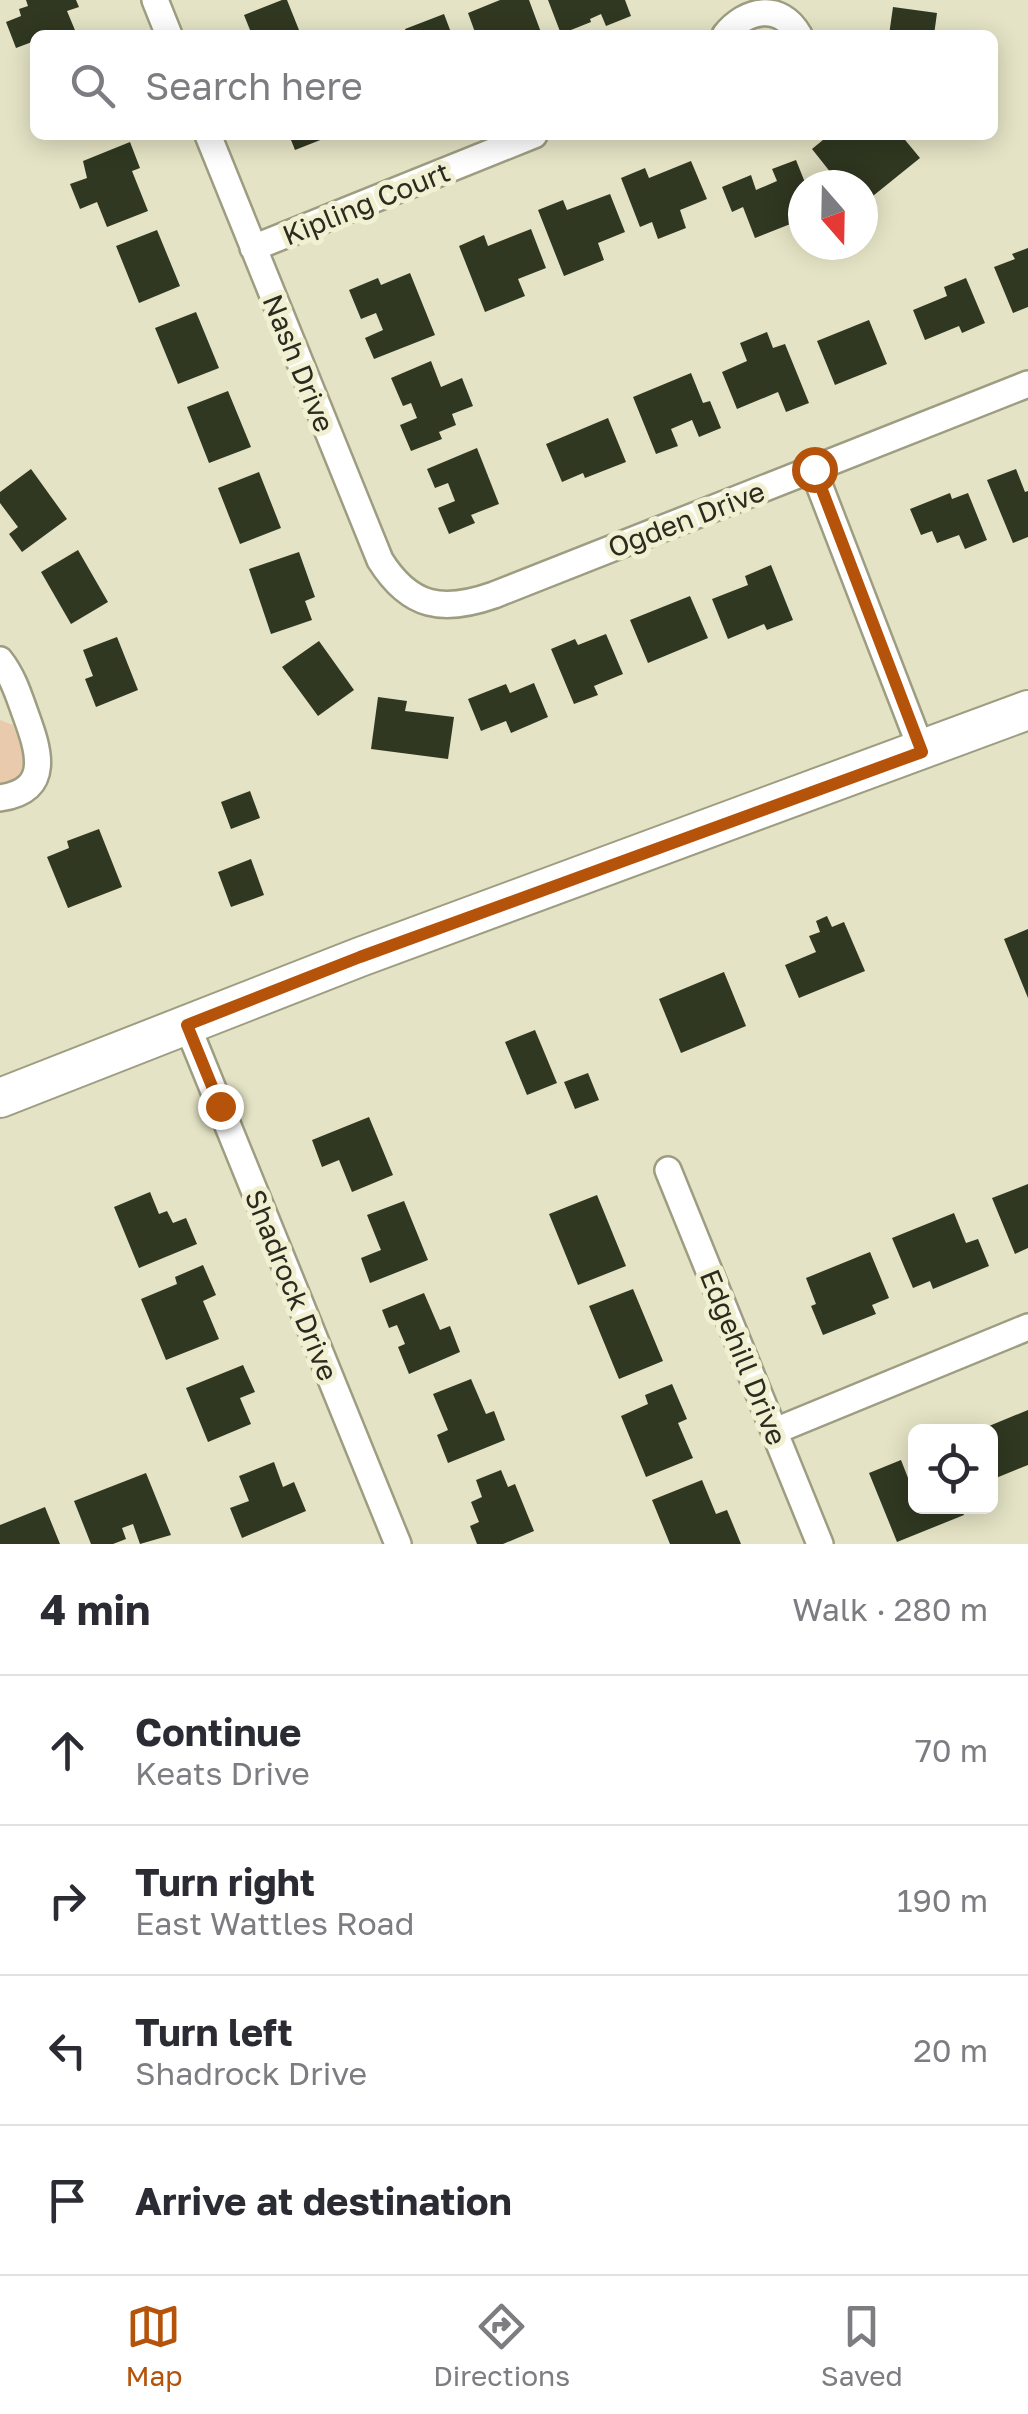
<!DOCTYPE html>
<html lang="en">
<head>
<meta charset="utf-8">
<style>
  body { margin:0; font-family:"Golos Text",sans-serif; background:#f2f2f3; color:#2b2b33 }
  .controls { position:absolute; right:30px; bottom:30px; display:grid; overflow:hidden; border-radius:15px; box-shadow:0 5px 25px #0003 }
  .controls button { width:90px; height:90px; display:grid; place-items:center; padding:0; border:0; border-bottom:2px solid #e1e1e2; background:#fff; color:#2b2b33; font:50px sans-serif }
  .compass { position:absolute; left:788px; top:170px; width:90px; height:90px; border-radius:50%; background:#fff; box-shadow:0 5px 25px #0003; rotate:160deg }
  .stop { position:absolute; width:30px; height:30px; margin:-22px; border:8px solid #b45309; border-radius:50%; background:#fff }
  .stop.end { background:#b45309; border-color:#fff; box-shadow:0 2px 10px #0008 }
  .list { margin:0; padding:0; list-style:none }
  h2 { display:flex; justify-content:space-between; align-items:center; height:130px; margin:0; padding:0 40px; font-size:42px }
  h2 small { font-size:32px; font-weight:400; color:#7c7c81 }
  .list li { display:grid; grid-template-columns:65px 1fr auto; gap:30px; align-items:center; box-sizing:border-box; height:150px; padding:0 40px; border-top:2px solid #e1e1e2 }
  .list b { display:block; font-size:38px; white-space:nowrap }
  .list p { margin:0; font-size:32px; white-space:nowrap; color:#7c7c81 }
  .list em { font-size:32px; font-style:normal; color:#7c7c81 }
  .icon { flex:none; width:55px; height:55px; fill:none; stroke:currentColor; stroke-width:2; stroke-linecap:round; stroke-linejoin:round }
  .map { position:relative; flex:none; width:1028px; height:1544px; overflow:hidden }
  .search { position:absolute; background:#fff; box-shadow:0 5px 25px #0003; left:30px; right:30px; top:30px; height:110px; display:flex; align-items:center; gap:25px; box-sizing:border-box; padding:0 35px; border-radius:15px; color:#7c7c81; font-size:38px }
  .sheet { height:730px; background:#fff }
  nav { display:flex; justify-content:space-around; align-items:center; box-sizing:border-box; height:140px; border-top:2px solid #e1e1e2; background:#fff; font-size:28px; color:#7c7c81 }
  nav a { display:grid; justify-items:center; gap:5px }
  nav .on { color:#b45309 }
  .map>svg:first-child { display:block }
  .green { fill:#eacaad }
  .building { fill:#303821 }
  .lines { fill:none; stroke-linecap:round; stroke-linejoin:round }
  .street-casing { stroke:#9e9d81; stroke-width:30 }
  .secondary-casing { stroke:#9e9d81; stroke-width:42 }
  .street { stroke:#fff; stroke-width:25 }
  .secondary { stroke:#fff; stroke-width:38 }
  .route { stroke:#b45309; stroke-width:12 }
  .labels { text-anchor:middle; dominant-baseline:central; stroke-width:10; stroke-linejoin:round; paint-order:stroke }
  .street-label { font-size:28px; fill:#2c2b20; stroke:#f2f0d2 }
</style>
</head>
<body>
<div class="map">
<svg width="1028" height="1544" viewBox="0 0 1028 1544">
  <rect width="100%" height="100%" fill="#e4e3c5"/>
  <path class="green" d="M0,720l13,5 12,32 -6,20 -19,7z"/>
  <path class="building" d="M26,0h50l3,7 -12,4 10,24h-42v14l-3,-7 -16,6 -10,-26 15,-6 -2,-7 9,-3z
    M282,0h5l14,35h-49l-8,-20z
    M500,0h29l13,35h-66l-8,-22z
    M548,0h77l6,16 -25,10 -5,-12 -11,5 1,3 -30,12z
    M893,7l44,6 -3,22h-45z
    M444,14l8,21h-45l-2,-6z
    M289,135h44l-38,15z
    M829,135h19l3,3 4,-3h46l19,23 -57,46v-19h-13l-9,-11 -6,4 -23,-29z
    M130,142l10,26 -8,3 16,40 -41,16 -10,-25 -17,7 -10,-25 17,-6 -4,-17z
    M796,160l10,25h-3v34l-48,19 -12,-31 -11,5 -10,-25 29,-12 5,15 21,-9 -5,-12z
    M691,161l16,38 -27,11 6,18 -28,11 -6,-17 -12,5 -19,-49 24,-10 4,10z
    M610,194l15,38 -27,11 6,17 -40,16 -26,-66 25,-10 4,10z
    M531,229l15,39 -28,11 7,17 -40,16 -26,-66 25,-11 4,11z
    M157,230l23,56 -41,17 -23,-57z
    M1028,248v59l-15,6 -19,-46 21,-8 -3,-5z
    M410,273l25,62 -61,24 -9,-21 18,-8 -7,-17 -15,6 -12,-29 29,-12 3,7z
    M966,278l19,45 -23,10 -3,-7 -34,14 -12,-30 34,-14 -3,-9z
    M196,312l23,56 -41,16 -23,-56z
    M869,320l18,44 -52,21 -18,-44z
    M767,332l6,16 12,-4 24,59 -23,9 -8,-20 -41,17 -15,-37 25,-11 -7,-18z
    M431,361l10,26 21,-9 11,28 -21,8 4,11 -17,7 3,7 -31,12 -11,-26 17,-7 -6,-15 -8,3 -12,-28z
    M691,373l12,30 7,-2 11,27 -22,9 -7,-17 -21,9 7,17 -22,8 -23,-57z
    M228,391l23,56 -42,16 -22,-56z
    M608,418l18,44 -41,16 -2,-5 -21,9 -16,-38z
    M477,448l22,56 -28,11 4,8 -26,11 -11,-26 17,-7 -7,-18 -13,5 -8,-19z
    M31,469l36,50 -45,33 -13,-18 9,-7 -18,-24v-11z
    M1016,469l9,23 3,-1v46l-15,6 -26,-63z
    M259,472l22,56 -41,16 -22,-56z
    M950,493l2,6 16,-6 19,47 -22,9 -6,-14 -22,8 -5,-12 -11,4 -11,-26z
    M78,550l30,52 -37,22 -30,-52z
    M299,552l16,45 -10,4 7,19 -41,14 -22,-65z
    M771,565l22,55 -26,10 -3,-6 -36,15 -16,-40 36,-14 -3,-9z
    M690,596l18,42 -60,25 -18,-43z
    M606,634l17,40 -29,12 4,9 -24,9 -23,-55 24,-10 3,6z
    M117,637l21,53 -42,17 -11,-28 8,-3 -10,-26z
    M319,641l35,49 -36,26 -36,-49z
    M534,683l14,34 -37,16 -5,-12 -25,10 -13,-32 38,-15 4,9z
    M378,697l29,4 -2,10 49,6 -6,42 -77,-10z
    M250,791l10,27 -29,11 -10,-27z
    M99,829l23,58 -54,21 -21,-51 22,-9 -2,-7z
    M251,859l13,36 -33,12 -13,-35z
    M827,916l5,11 12,-5 21,49 -66,27 -14,-33 31,-13 -7,-16 11,-4 -4,-11z
    M1028,929v69l-24,-59z
    M724,972l22,54 -65,27 -22,-54z
    M535,1030l22,53 -30,12 -22,-53z
    M588,1073l11,27 -24,9 -11,-27z
    M369,1117l24,58 -41,17 -13,-32 -17,7 -10,-27z
    M1028,1184v64l-13,6 -23,-56z
    M150,1192l9,22 8,-3 6,12 13,-5 11,26 -58,24 -25,-61z
    M597,1195l29,71 -48,19 -29,-71z
    M404,1201l24,59 -58,23 -9,-25 20,-8 -14,-35z
    M954,1213l12,30 12,-4 11,27 -56,23 -3,-8 -17,7 -21,-50z
    M870,1252l19,46 -17,7 4,9 -53,21 -12,-29 5,-2 -10,-26z
    M203,1265l13,30 -13,6 16,38 -53,21 -25,-61 36,-15 -2,-7z
    M633,1289l30,72 -44,18 -30,-73z
    M424,1293l16,37 10,-4 10,26 -51,22 -11,-27 7,-3 -8,-19 -8,3 -7,-18z
    M243,1365l12,27 -15,6 11,26 -43,18 -22,-54z
    M471,1379l15,35 8,-3 11,29 -57,23 -11,-28 11,-5 -15,-36z
    M672,1384l15,35 -9,4 15,35 -47,19 -25,-61 27,-12 -3,-9z
    M1028,1410v55l-37,15 -1,-48 -13,-1z
    M901,1460l9,23 6,-2v25h45l3,9 -67,27 -28,-69z
    M274,1462l9,25 11,-5 12,29 -64,27 -12,-30 19,-7 -10,-25z
    M501,1470l7,17 7,-3 19,47 -31,13h-26l-7,-18 9,-4 -8,-20 11,-5 -6,-17z
    M146,1473l25,62 -31,9 -7,-20 -11,4 4,11 -13,5h-22l-17,-43z
    M702,1480l14,34 11,-4 14,34h-71l-18,-44z
    M45,1507l15,37h-60v-19z"/>
  <g class="lines">
    <defs>
      <path id="street" d="M155,0l14,35
        M725,35c21,-26 55,-33 74,0
        M208,135l172,425c30,48 63,53 114,35l534,-211
        M253,248l281,-113
        M813,469l109,282
        M0,660c12,15 18,33 24,50 13,36 31,80 -24,88
        M187,1025l211,519
        M668,1170l152,374
        M775,1431l253,-104"/>
      <path id="secondary" d="M0,1098l360,-141 668,-247"/>
    </defs>
    <use href="#street" class="street-casing"/>
    <use href="#secondary" class="secondary-casing"/>
    <use href="#street" class="street"/>
    <use href="#secondary" class="secondary"/>
  </g>
  <g class="lines">
    <path class="route" d="M220,1106l-33,-81 173,-68 562,-205 -108,-283"/>
  </g>
  <g class="labels">
    <g class="street-label">
      <text transform="translate(366 203) rotate(-22)">Kipling Court</text>
      <text transform="translate(299 363) rotate(68)">Nash Drive</text>
      <text transform="translate(686 519) rotate(-21)">Ogden Drive</text>
      <text transform="translate(292 1285) rotate(68)">Shadrock Drive</text>
      <text transform="translate(744 1357) rotate(68)">Edgehill Drive</text>
    </g>
  </g>
</svg>
<div class="controls">
<button><svg class="icon" aria-label="locate" viewBox="0 0 24 24"><circle cx="12" cy="12" r="6"/><path d="M12 2v4M12 18v4M2 12h4M18 12h4"/></svg></button>
</div>
<svg class="compass" viewBox="-18 -18 36 36"><path d="M0-13l5 13h-10z" fill="#e53935"/><path d="M0 13l5-13h-10z" fill="#7c7c81"/></svg>
<div class="stop" style="left:814px;top:469px"></div>
<div class="stop end" style="left:220px;top:1106px"></div>
<div class="search"><svg class="icon" aria-label="search" viewBox="0 0 24 24"><circle cx="10" cy="10" r="6"/><path d="M15 15l6 6"/></svg>Search here</div>
</div>
<section class="sheet">
<h2>4 min<small>Walk · 280 m</small></h2>
<ul class="list">
<li><svg class="icon" aria-label="ahead" viewBox="0 0 24 24"><path d="M12 20V5M6 11l6-6 6 6"/></svg><div><b>Continue</b><p>Keats Drive</p></div><em>70 m</em></li>
<li><svg class="icon" aria-label="right" viewBox="0 0 24 24"><path d="M7 20v-9h11M14 6l5 5-5 5"/></svg><div><b>Turn right</b><p>East Wattles Road</p></div><em>190 m</em></li>
<li><svg class="icon" aria-label="left" viewBox="0 0 24 24"><path d="M17 20v-9H6M10 6l-5 5 5 5"/></svg><div><b>Turn left</b><p>Shadrock Drive</p></div><em>20 m</em></li>
<li><svg class="icon" aria-label="arrive" viewBox="0 0 24 24"><path d="M6 21V4h12l-3 4 3 4H6"/></svg><div><b>Arrive at destination</b></div></li>
</ul>
</section>
<nav>
<a class="on"><svg class="icon" aria-label="map" viewBox="0 0 24 24"><path d="M3 6l6-2 6 2 6-2v14l-6 2-6-2-6 2zM9 4v14M15 6v14"/></svg>Map</a>
<a><svg class="icon" aria-label="directions" viewBox="0 0 24 24"><path d="M12 3l9 9-9 9-9-9zM9 14v-3h6M13 9l2 2-2 2"/></svg>Directions</a>
<a><svg class="icon" aria-label="saved" viewBox="0 0 24 24"><path d="M7 4h10v16l-5-4-5 4z"/></svg>Saved</a>
</nav>
</body>
</html>
